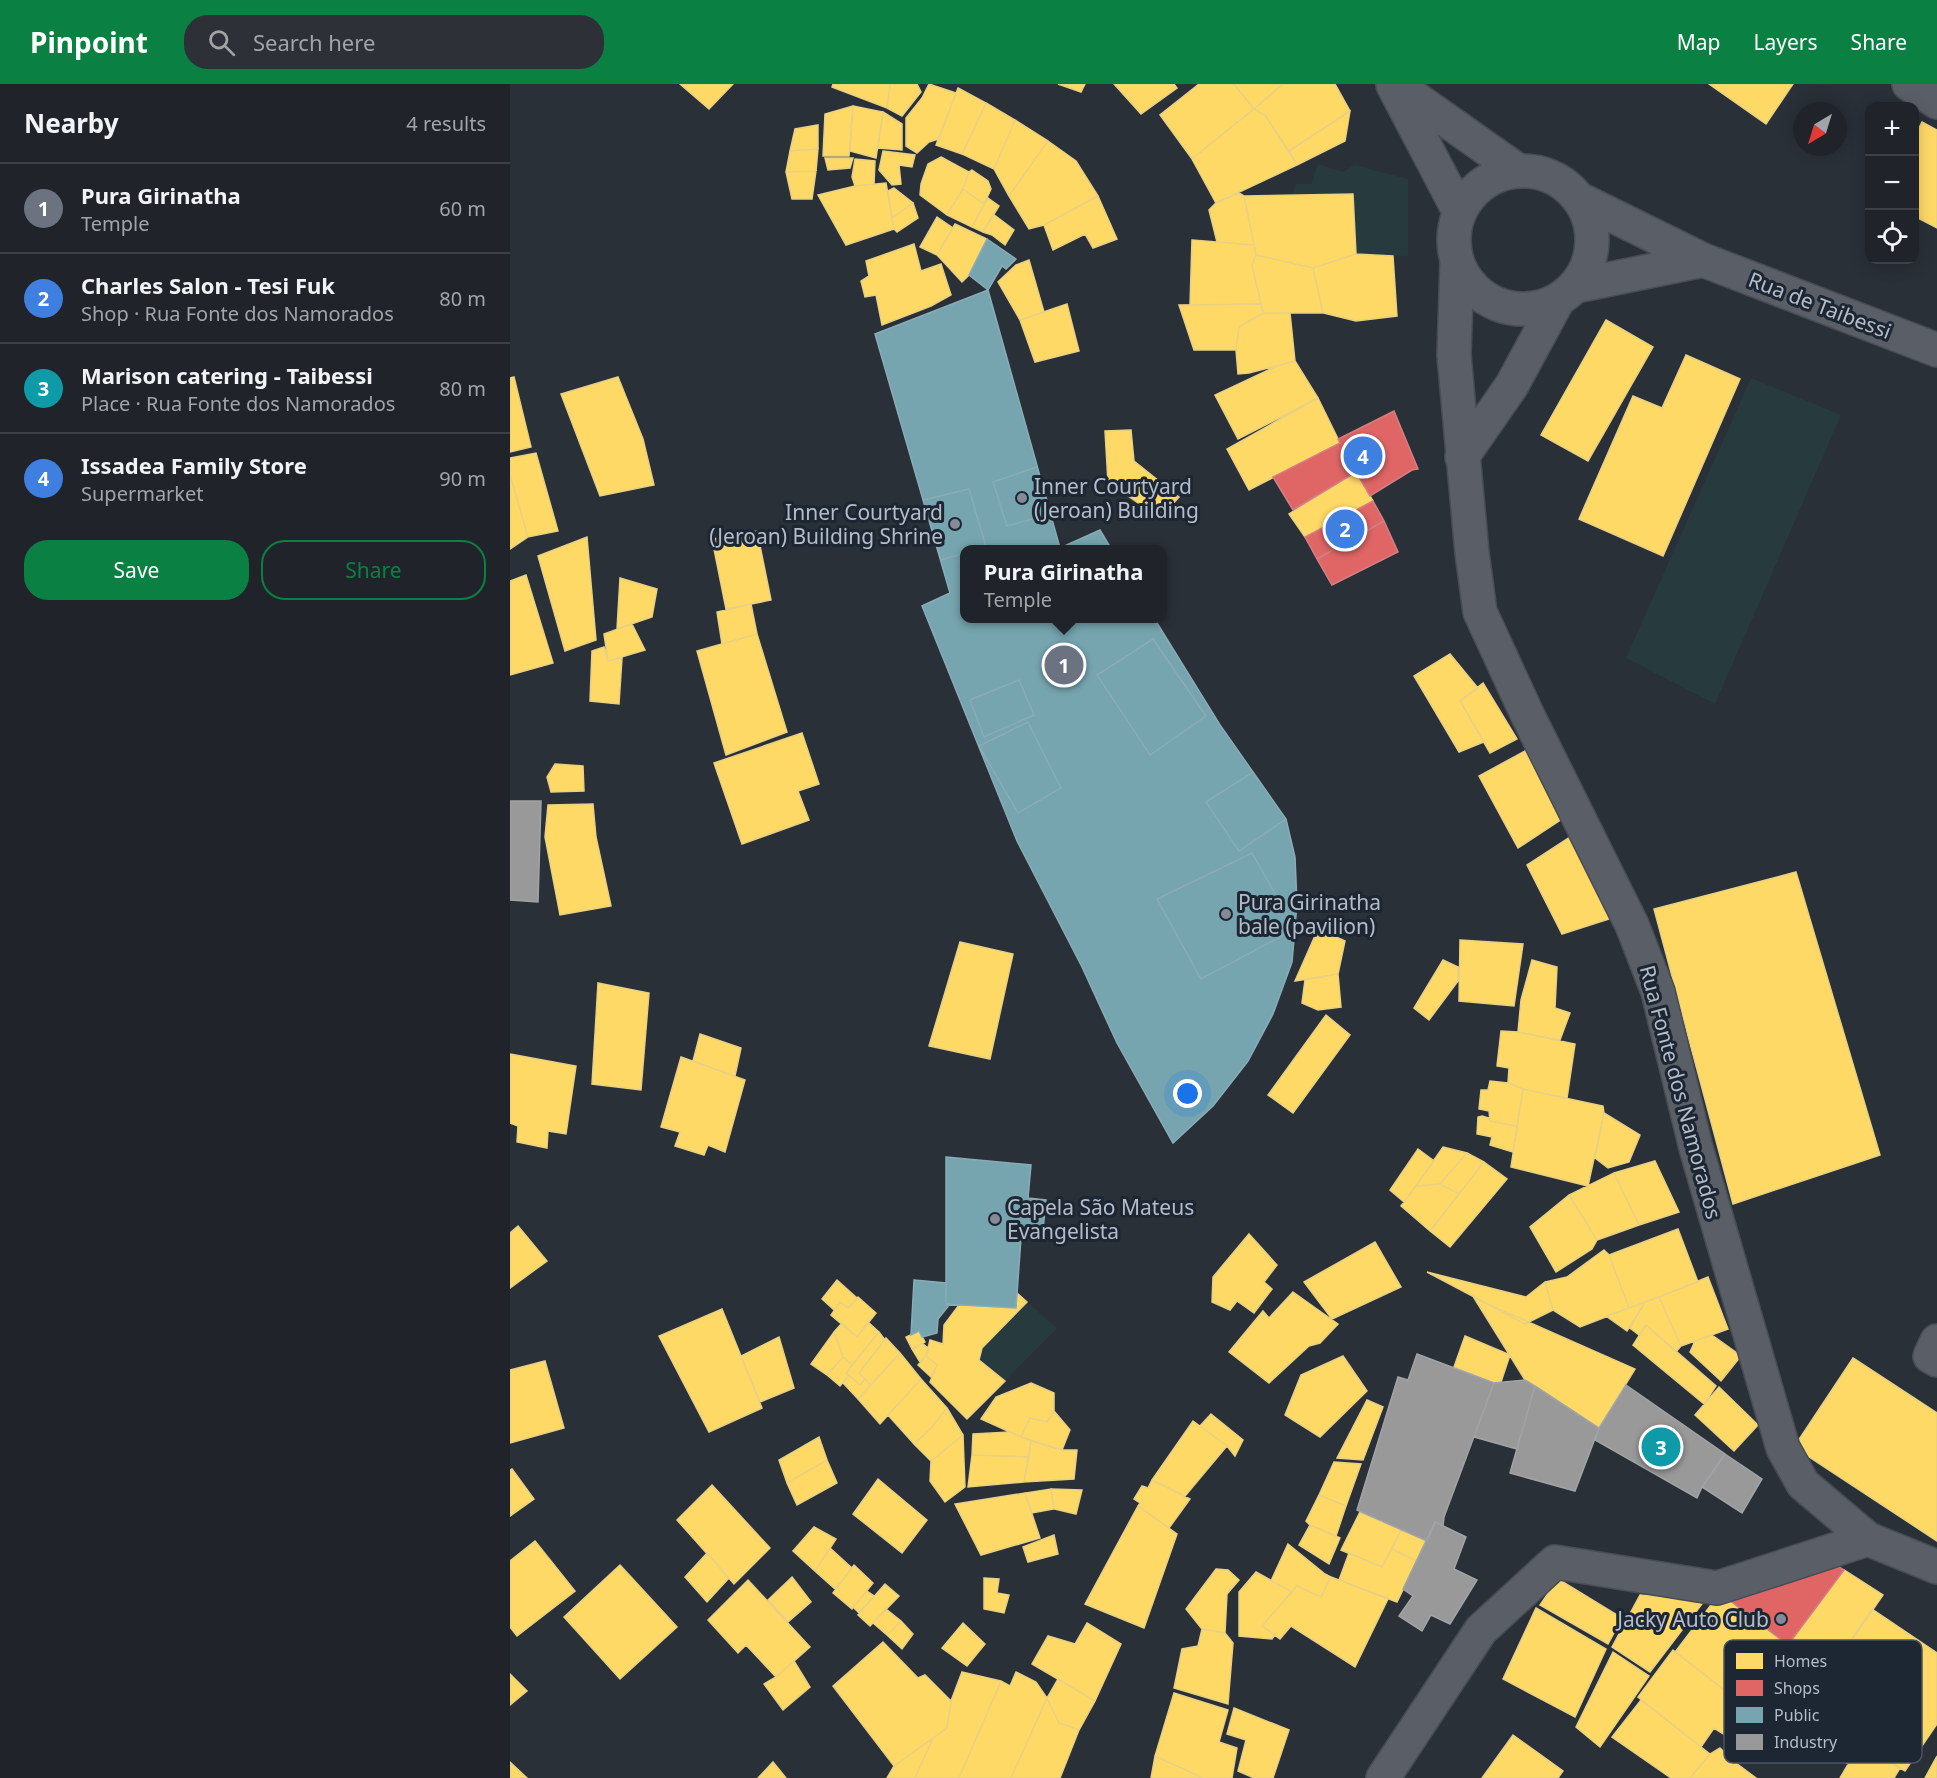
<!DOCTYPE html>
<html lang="en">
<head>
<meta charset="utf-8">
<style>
  body { margin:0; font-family:"Noto Sans",sans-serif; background:#2d3036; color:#f1f3f6 }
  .controls { position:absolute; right:18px; top:18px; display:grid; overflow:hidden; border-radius:12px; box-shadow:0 3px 15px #0003 }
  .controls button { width:54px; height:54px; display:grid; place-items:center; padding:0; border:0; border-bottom:2px solid #3d4147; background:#20242a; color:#f1f3f6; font:30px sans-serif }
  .compass { position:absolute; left:1283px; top:18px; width:54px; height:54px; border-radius:50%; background:#20242a; box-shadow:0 3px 15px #0003; rotate:218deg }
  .you { position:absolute; left:678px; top:1010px; width:21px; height:21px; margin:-15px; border:4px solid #fff; border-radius:50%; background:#1a73e8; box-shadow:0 0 0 9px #1a73e833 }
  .badge { display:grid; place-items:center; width:39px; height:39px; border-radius:50%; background:#0b8043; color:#fff; font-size:20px; font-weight:700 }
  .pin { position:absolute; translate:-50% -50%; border:3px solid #fff; box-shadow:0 2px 6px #0006 }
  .popup { position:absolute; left:450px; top:461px; width:207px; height:78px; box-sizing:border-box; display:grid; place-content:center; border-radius:12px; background:#20242a; filter:drop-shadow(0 2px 4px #0005); font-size:20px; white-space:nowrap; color:#a2a4a8 }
  .popup b { font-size:22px; color:#f1f3f6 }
  .popup::after { content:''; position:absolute; left:50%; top:100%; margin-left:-12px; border:12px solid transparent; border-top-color:#20242a }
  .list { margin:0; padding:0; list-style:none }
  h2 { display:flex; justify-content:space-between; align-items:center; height:78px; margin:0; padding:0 24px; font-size:26px }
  h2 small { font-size:20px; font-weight:400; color:#a2a4a8 }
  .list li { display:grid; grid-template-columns:39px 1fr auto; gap:18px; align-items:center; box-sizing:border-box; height:90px; padding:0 24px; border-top:2px solid #3d4147 }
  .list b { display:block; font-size:22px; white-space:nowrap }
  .list p { margin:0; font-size:20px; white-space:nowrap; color:#a2a4a8 }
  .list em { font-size:20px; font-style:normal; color:#a2a4a8 }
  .actions { display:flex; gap:12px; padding:18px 24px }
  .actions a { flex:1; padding:14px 0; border:2px solid #0b8043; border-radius:24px; text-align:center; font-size:21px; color:#0b8043 }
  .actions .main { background:#0b8043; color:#fff }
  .icon { flex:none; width:33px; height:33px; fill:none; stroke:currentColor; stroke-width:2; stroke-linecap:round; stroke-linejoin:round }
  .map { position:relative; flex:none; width:1427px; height:1694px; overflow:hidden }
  header { display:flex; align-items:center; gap:36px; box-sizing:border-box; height:84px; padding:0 30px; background:#0b8043; color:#fff }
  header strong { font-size:28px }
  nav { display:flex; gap:33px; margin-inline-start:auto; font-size:21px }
  .search { width:420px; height:54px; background:#2d3036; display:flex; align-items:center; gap:15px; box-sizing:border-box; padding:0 21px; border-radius:24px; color:#a2a4a8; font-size:22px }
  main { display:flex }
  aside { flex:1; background:#20242a }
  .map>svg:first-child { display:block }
  .green { fill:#273a3e }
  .homes { fill:#ffd966; stroke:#e8d084; stroke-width:1.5 }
  .shops { fill:#e06666; stroke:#d38084; stroke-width:1.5 }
  .public { fill:#76a5af; stroke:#89acb7; stroke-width:1.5 }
  .industry { fill:#999; stroke:#a1a4a7; stroke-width:1.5 }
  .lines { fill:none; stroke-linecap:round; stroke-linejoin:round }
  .minor-casing { stroke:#484c53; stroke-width:36 }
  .tertiary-casing { stroke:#484c53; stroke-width:36 }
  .minor { stroke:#5a5e66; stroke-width:33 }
  .tertiary { stroke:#5a5e66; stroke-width:33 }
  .poi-dot { fill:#848b96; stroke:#1d2633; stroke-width:2 }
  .labels { text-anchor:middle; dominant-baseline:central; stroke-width:6; stroke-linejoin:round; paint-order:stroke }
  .street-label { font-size:21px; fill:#b4bcc9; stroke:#1d2633 }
  .poi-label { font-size:21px; fill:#b4bcc9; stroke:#1d2633; text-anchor:start }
  .key { fill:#1d2633; stroke:#4a5360; stroke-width:1.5 }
  .key-label { font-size:16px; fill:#b4bcc9 }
</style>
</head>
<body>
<header>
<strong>Pinpoint</strong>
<div class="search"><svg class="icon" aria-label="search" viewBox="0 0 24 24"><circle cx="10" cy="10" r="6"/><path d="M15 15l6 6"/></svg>Search here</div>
<nav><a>Map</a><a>Layers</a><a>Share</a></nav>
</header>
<main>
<aside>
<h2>Nearby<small>4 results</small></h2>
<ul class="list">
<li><span class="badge" style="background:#6b7280">1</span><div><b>Pura Girinatha</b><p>Temple</p></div><em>60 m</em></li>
<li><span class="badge" style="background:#3f7fe0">2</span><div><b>Charles Salon - Tesi Fuk</b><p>Shop · Rua Fonte dos Namorados</p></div><em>80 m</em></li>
<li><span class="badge" style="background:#0f9aa8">3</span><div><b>Marison catering - Taibessi</b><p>Place · Rua Fonte dos Namorados</p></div><em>80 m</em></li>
<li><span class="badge" style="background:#3f7fe0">4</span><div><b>Issadea Family Store</b><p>Supermarket</p></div><em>90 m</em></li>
</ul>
<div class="actions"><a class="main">Save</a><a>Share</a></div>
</aside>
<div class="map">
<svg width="1427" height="1694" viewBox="0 0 1427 1694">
  <rect width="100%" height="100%" fill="#2a3038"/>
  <path class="green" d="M808,80l25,8 11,-7 54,14v77l-52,-2 -3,-60 -61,2 4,-12h15z
    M1241,294l90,37 -126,289 -89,-46z
    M517,1218l30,26 -52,53 -26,-21 3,-12z"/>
  <path class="homes" d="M170,0h53l-24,25z
    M323,0h57l-3,24 -55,-21z
    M380,0h27l4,8 -19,24 -15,-8z
    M419,0l27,9 -17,46 -10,3 -12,11 -11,-7v-28l16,-20z
    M548,0h27l-4,8z
    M604,0h60l3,4 -36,26z
    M689,0h35l20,25 -62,50 -32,-44z
    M724,0h49l-29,25z
    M773,0h52l15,27 -61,40 -24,-36 -11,-6z
    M1199,0h84l-27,40z
    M448,4l28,15 -24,51 -26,-9z
    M476,19l29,17 -21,49 -32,-15z
    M343,22l-4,50h-26l2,-42z
    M343,22l30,6 -7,46 -26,-7z
    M744,25l11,6 32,50 -81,38 -24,-44z
    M840,27l-5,30 -48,24 -8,-14z
    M373,28l19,12v26l-24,-2z
    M505,36l33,21 -39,55 -15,-27z
    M1412,38l15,8v98l-23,-12v-78z
    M308,41v24l-28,2 5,-22z
    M538,57l28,20 22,35 -54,29 -15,4 -20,-33z
    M308,65l-2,22 -30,1 4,-21z
    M373,67l32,4 -3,12 -13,-2 2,19 -9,1 -13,-15z
    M431,73l28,15 -6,17 -16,26 -27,-20 1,-11 7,-20z
    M315,74h28l-3,10 -22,2z
    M345,75l20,2 -1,23 -19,2 -3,-9z
    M462,86l16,11 3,8 -7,15 -21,-15 6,-17z
    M306,87l-4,28h-20l-6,-27z
    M376,99l8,46 -48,16 -28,-50 37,-9z
    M384,104l19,15 -21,15 -4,-27z
    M453,105l21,15 -12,23 -25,-12z
    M729,109l5,3 10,49 -37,-3 -8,-32 7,-7z
    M843,110l3,60 -43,14 -57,-13 -12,-59z
    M588,112l19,43 -24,9 -8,-14 -32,16 -9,-25z
    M478,114l11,8 -16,26 -11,-5z
    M403,119l5,15 -21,14 -3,-3 -2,-11z
    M483,130l21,16 -9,15 -13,-10 -9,-3z
    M427,133l16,11 -16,27 -17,-8z
    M445,140l32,15 -18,36 -7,7 -25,-27z
    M682,156l62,5 2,10 -4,10 9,39 -71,1z
    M404,160l7,27 20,-7 10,31 -20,11 -49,19 -6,-30 -11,2 -4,-16 8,-5 -3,-15z
    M846,170l37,2 4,60 -41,5 -33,-8 -10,-45z
    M746,171l57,13 10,45h-60l-11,-48z
    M519,176l15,52 -24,8 -22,-38 18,-17z
    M557,220l12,47 -44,11 -15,-42z
    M751,220l2,9 -24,14 -3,23h-42l-15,-45z
    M753,229h27l5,48 -46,12 -11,1 -2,-24 3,-23z
    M1096,236l47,27 -65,114 -47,-26z
    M1176,271l54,24 -77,177 -84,-37 54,-123 29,12z
    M785,277l23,37 -80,41 -23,-44 62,-29z
    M4,293l17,70 -21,5v-74z
    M108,293l25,62 11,46 -54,11 -39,-102z
    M808,314l22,45 -91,47 -22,-41z
    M621,346l3,31 45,36 -19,21 -52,-36 -3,-51z
    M26,369l22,78 -30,6 -18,-62v-17z
    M846,388l17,29 -68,36 -16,-23z
    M0,391l18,62 -18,12z
    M247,447l14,69 -45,9 -14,-70z
    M77,453l9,103 -31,11 -27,-95z
    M16,491l27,88 -43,12v-94z
    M110,494l37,11 -5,28 -35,12z
    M241,520l6,30 -35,10 -5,-32z
    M122,540l13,26 -37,11 -4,-27z
    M247,550l30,98 -61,23 -29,-104z
    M94,563l4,14 14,-3 -3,46 -29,-3 2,-50z
    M940,570l28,34 -18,13 24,41 -25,10 -45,-76z
    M973,599l34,56 -27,14 -30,-52z
    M292,649l17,51 -21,7 11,29 -67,24 -28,-81z
    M1015,667l37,68 -44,29 -39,-72z
    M45,680l28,2 1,25 -33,1 -4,-15z
    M83,720l3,33 15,69 -51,9 -15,-78 3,-32z
    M1063,751l42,82 -53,17 -35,-69z
    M1286,788l84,283 -147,49 -79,-295z
    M808,845l27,12 -7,33 -43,7z
    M950,856l63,4 -9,62 -55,-5z
    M450,858l53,12 -23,105 -61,-13z
    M933,876l15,7v14l-29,39 -15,-12z
    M1022,876l25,7 -2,41 15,5 -10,27 -42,-8 3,-32z
    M828,890l3,33 -23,3 -16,-7 3,-23z
    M88,899l51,10 -8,97 -49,-6z
    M816,931l24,20 -57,78 -25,-18z
    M991,947l17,1 57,12 -8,54 -44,-9 -15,-6 1,-15 -12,-2z
    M190,950l41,14 -6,28 -42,-15z
    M0,970l66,12 -10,68 -18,-3 -1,17 -30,-6 1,-16 -8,-3z
    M171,973l64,23 -20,72 -17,-7 -4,10 -29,-9 5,-14 -19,-5z
    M980,997l18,2 15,6 -6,37 -27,-5 -1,-10 -10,-2 2,-19h7z
    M1013,1005l80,17 1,7 -16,73 -77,-19z
    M1094,1029l36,22 -11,27 -21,6 -13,-10z
    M972,1032l7,2 1,3 27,5 -4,26 -23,-7 2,-8 -15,-3 1,-17z
    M933,1063l24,6 -27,31 -24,2z
    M908,1065l16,12 -30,41 -14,-12z
    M957,1069l17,9 -25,32 -19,-10z
    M1145,1077l24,51 -40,13 -25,-52z
    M974,1078l23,17 -57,68 -20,-16z
    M1104,1089l25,52 -42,15 -28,-45z
    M930,1100l19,10 -29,37 -29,-25 15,-20z
    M1059,1111l28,45 -5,9 -36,23 -26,-45z
    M8,1142l29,35 -37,27v-55z
    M1168,1145l20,53 -69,26 -20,-53z
    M739,1150l28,31 -13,17 8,7 -18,24 -17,-12 -7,9 -18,-8 1,-25z
    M865,1158l26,45 -69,32 -28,-37z
    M1094,1166l5,5 20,53 -49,19 -27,-17 -8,-28 22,-5z
    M917,1188l99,25 19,-15 8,28 -28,14z
    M1198,1193l20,52 -47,17 -22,-49z
    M327,1196l20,18 -9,10 -8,-6 -6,8 -12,-11z
    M783,1208l45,32 -18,19 -11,3 -40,37 -40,-31 34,-41 6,7z
    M507,1209l10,9 -45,46 -3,12 26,21 -38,38 -37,-37 7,-17 -11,-9 4,-16 13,4 1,-19 15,-20 57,3z
    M348,1213l18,16 -19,24 -26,-22 9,-13 8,6z
    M1149,1213l22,49 -5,6 -30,-27 -7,10 -9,-7 15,-26z
    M964,1214l161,71 -36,59 -74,-48z
    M1135,1218l-18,29 -21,-15z
    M212,1225l40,99 -53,24 -50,-96z
    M358,1238l11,10 -27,33 -9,-8 -9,-25 8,-9 15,14z
    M1136,1241l70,61 -12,18 -71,-59z
    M409,1247l6,11 -13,7 -6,-12z
    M324,1248l9,25 -16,18 -16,-11z
    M369,1248l6,8 -26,33 6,6 -5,6 -14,-12z
    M1202,1251l29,21 -20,25 -31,-29 5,-11z
    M955,1252l45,19 -9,27 -7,1 -40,-16z
    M269,1253l15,51 -34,14 -19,-46z
    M376,1254l14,15 -29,32 -12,-12z
    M412,1259l7,6 -3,7 -6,6 -8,-13z
    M390,1269l21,26 -41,45 -22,-25z
    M416,1272l11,9 -6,12 -13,-12z
    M833,1272l24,35 -47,46 -35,-22 16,-40z
    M333,1273l9,8 -6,8 3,2 -9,11 -13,-11z
    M1343,1274l84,55v128l-143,-94z
    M35,1277l19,67 -54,15v-73z
    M339,1291l11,10 5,-6 6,6 -13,14 -15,-16z
    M411,1295l26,29 -16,20 -17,16 -26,-29z
    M521,1299l23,10v18l-7,11 -17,-4 -9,19 -40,-18 15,-22z
    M1209,1303l39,38 -24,26 -39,-36z
    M857,1316l16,7 -20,53 -26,-2z
    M437,1324l16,27 -32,26 -17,-17 17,-16z
    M544,1327l16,19 -8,20 -41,-13 9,-19 17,4z
    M701,1330l32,26 -8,16 -8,-10 -27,-20z
    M683,1337l34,25 -42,50 -33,-16z
    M500,1348l21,9 -2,16 -57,-2 1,-21z
    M453,1351l2,52 -20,15 -15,-21 1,-20z
    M309,1353l8,23 -40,23 -8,-23z
    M521,1357l31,9h15l-3,29 -50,3z
    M462,1371l57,2 -5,25 -56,5z
    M317,1376l10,23 -40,22 -10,-22z
    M824,1378l27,2 -15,42 -27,-11z
    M2,1385l22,30 -24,17v-46z
    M368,1395l49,41 -25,33 -49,-39z
    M642,1396l38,19 -21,29 -31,-22 2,-3 -6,-4 8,-13 6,2z
    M202,1401l58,63 -36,36 -57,-64z
    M541,1405l3,20 -22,4 -7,-20z
    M541,1405l31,1 -6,24 -22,-5z
    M515,1409l15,45 -59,17 -26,-51z
    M809,1411l27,11 -10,30 -26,-11 -4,-4z
    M628,1422l39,28 -33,94 -59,-24z
    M850,1428l41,18 -19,37 -41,-17z
    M800,1441l30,13 -11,26 -30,-19z
    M304,1443l22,12 -21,32 -22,-20z
    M891,1446l26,11 -10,20 -25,-12z
    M544,1451l4,19 -30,8 -5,-15z
    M25,1457l40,50 -58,45 -7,-9v-66z
    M778,1460l37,30 6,3 -10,20 -24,-11 -5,6 -21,-11z
    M320,1464l22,20 -17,21 -20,-18z
    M882,1465l25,12 -20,41 -58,-22 10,-27 33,14z
    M197,1469l22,25 -22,24 -22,-25z
    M110,1481l57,62 -57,52 -56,-62z
    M344,1481l19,18 -21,26 -19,-16z
    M706,1485l12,1 11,10 -12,14 -2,39 -23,-4 -16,-20z
    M1334,1486l39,25 -80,116 -43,-30z
    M746,1488l36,20 -30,34 13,9 -3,4 -33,-3v-44z
    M282,1493l19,25 -23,20 -20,-22z
    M821,1493l57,22 -33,68 -64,-41 -11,13 -18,-13 35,-40 24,11z
    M474,1494l15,1 -2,14 12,2 -5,18 -20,-4z
    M1048,1495l64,39 -14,26 -68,-39z
    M238,1496l62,67 -34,30 -30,-32 -8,8 -30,-33z
    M375,1500l14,12 -29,30 -12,-11z
    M357,1507l7,5 -15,17 -6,-6z
    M1210,1509l68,52 -45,59 -68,-52z
    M1130,1511l65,5 -55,72 -38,-25z
    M1026,1524l70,41 -31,68 -72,-38z
    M376,1525l15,12 -14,14 -14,-12z
    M1362,1525l65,44v71l-32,47 -45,-27 -12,20 -45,-29 9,-18 -9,-6z
    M391,1537l12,13 -11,15 -15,-14z
    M453,1539l22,21 -18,22 -25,-18z
    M577,1539l34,21 -26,57 -63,-37 16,-28 27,8z
    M692,1545l23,4 8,10 -5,61 -54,-16 8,-39 16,-3z
    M373,1558l35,36 7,-3 26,26 -4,27 -53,38 -61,-80z
    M1163,1566l73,57 -21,28 -11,-7 -13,19 -63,-50z
    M1103,1568l36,24 -49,71 -24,-20z
    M284,1577l16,26 -27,23 -19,-26 12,-7z
    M452,1588l39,9 -42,97h-44l18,-40 14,-10 4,-27z
    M506,1588l20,10 11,16 -36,80h-52l42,-97 9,5z
    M0,1590l17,17 -17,14z
    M548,1595l37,22 -16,29 -20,-7 -12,-25z
    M664,1609l54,17 -9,32 18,6 -5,30h-29l-48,-22z
    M537,1614l12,25 20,7 -19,48h-49z
    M1131,1616l69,54 -20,24h-19l-59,-41z
    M724,1624l55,22 -16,48h-19l-16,-7 8,-31 -19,-6z
    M1003,1651l50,36 -5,7h-76z
    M423,1654l-18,40h-28l7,-12z
    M1350,1660l40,24 -6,10h-54z
    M1210,1664l16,15 20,15h-66l20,-24z
    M645,1672l48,22h-52z
    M1427,1672v22h-12z
    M0,1678l17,16h-17z
    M263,1678l13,16h-28z"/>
  <path class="shops" d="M884,327l24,58 -6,1 -42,26 -14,-24 -63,38 -20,-33 67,-34 -2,-4z
    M863,417l11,20 -67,38 -12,-22z
    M874,437l14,31 -66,33 -15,-26z
    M1319,1477l15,9 -56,75 -68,-52z"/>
  <path class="public" d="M477,155l29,20 -10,10 -4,-3 -14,24 -19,-15z
    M478,206l72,258 40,-18 12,20h-147v68h189l66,107 66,94 9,38 2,47 -5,58 -19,52 -25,47 -35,45 -40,37 -56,-100 -35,-76 -65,-126 -95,-235 28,-13 -75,-259z
    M527,383l14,47 -44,12 -14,-44z
    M459,405l17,58 -21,3v3l-24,7 -18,-60z
    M643,555l53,77 -56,39 -53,-80z
    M509,596l15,35 -50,22 -14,-37z
    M518,638l33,66 -43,25 -39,-67z
    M743,688l33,47 -47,32 -33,-49z
    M742,769l43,76 -94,50 -44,-80z
    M436,1073l85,8 -3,33 18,2 -4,40 -21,-2 -5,70 -70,-4z
    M404,1196l32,3v21h4l-12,15 -1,14 -15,4 -3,-6 -8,4z"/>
  <path class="industry" d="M0,717h31l-3,101 -28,-2z
    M907,1270l77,29 -50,134 -1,9 -8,-4 -8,19 -70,-31 41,-133 10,3z
    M1015,1296l10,6 -18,63 -43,-12 20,-54z
    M1116,1301l99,69 -23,33 -5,11 -102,-58 4,-12z
    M1025,1302l64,42 -24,63 -65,-18z
    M1215,1370l37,25 -20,34 -40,-26z
    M925,1438l31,15 -12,32 23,11 -27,44 -19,-9 -9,16 -23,-15 14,-20 -10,-7z"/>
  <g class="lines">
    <defs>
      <path id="minor" d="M1399,0l28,18
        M1427,1257l-7,15 7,4"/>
      <path id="tertiary" d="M885,0l122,86
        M883,1l66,126
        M944 156a69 69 0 1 1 138 0a69 69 0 1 1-138 0Z
        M1069,115l124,61 234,90
        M947,177l-3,94 18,198 8,59 48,104 104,209 26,67 38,156 87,300 20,36 65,55 69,28
        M1066,202l127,-26
        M952,373l50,-72 46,-85
        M873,1694l98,-148 74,-68 162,26 151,-49"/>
    </defs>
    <use href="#minor" class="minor-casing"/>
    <use href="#tertiary" class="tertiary-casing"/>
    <use href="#minor" class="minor"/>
    <use href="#tertiary" class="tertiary"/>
  </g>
  <g class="poi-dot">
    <circle cx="512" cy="414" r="6"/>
    <circle cx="445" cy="440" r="6"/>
    <circle cx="716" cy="830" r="6"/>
    <circle cx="485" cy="1135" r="6"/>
    <circle cx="1271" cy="1535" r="6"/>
  </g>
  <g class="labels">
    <g class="street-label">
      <text transform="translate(1310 221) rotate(21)">Rua de Taibessi</text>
      <text transform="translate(1171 1008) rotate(75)">Rua Fonte dos Namorados</text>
    </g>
    <g class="poi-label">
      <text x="524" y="402">Inner Courtyard<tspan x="524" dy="24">(Jeroan) Building</tspan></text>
      <text x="433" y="428" text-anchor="end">Inner Courtyard<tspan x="433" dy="24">(Jeroan) Building Shrine</tspan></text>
      <text x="728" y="818">Pura Girinatha<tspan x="728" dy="24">bale (pavilion)</tspan></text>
      <text x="497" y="1123">Capela São Mateus<tspan x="497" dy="24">Evangelista</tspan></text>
      <text x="1259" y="1535" text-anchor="end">Jacky Auto Club</text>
    </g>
  </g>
  <rect x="1214" y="1556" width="198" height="123" rx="9" class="key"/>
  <rect x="1226" y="1569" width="27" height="16" fill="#ffd966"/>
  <rect x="1226" y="1596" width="27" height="16" fill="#e06666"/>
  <rect x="1226" y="1623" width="27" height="16" fill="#76a5af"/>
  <rect x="1226" y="1650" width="27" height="16" fill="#999"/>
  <g class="key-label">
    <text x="1264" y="1583">Homes</text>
    <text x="1264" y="1610">Shops</text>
    <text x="1264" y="1637">Public</text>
    <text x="1264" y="1664">Industry</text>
  </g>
</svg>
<div class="controls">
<button>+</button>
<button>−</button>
<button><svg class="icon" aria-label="locate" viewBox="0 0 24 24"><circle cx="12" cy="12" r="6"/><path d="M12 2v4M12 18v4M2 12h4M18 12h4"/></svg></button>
</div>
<svg class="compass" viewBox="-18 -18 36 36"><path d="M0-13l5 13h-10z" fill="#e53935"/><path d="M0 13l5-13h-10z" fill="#a2a4a8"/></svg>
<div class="you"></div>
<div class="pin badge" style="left:554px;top:581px;background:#6b7280">1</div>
<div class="popup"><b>Pura Girinatha</b>Temple</div>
<div class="pin badge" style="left:835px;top:445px;background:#3f7fe0">2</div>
<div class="pin badge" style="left:1151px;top:1363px;background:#0f9aa8">3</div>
<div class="pin badge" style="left:853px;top:372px;background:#3f7fe0">4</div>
</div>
</main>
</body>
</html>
